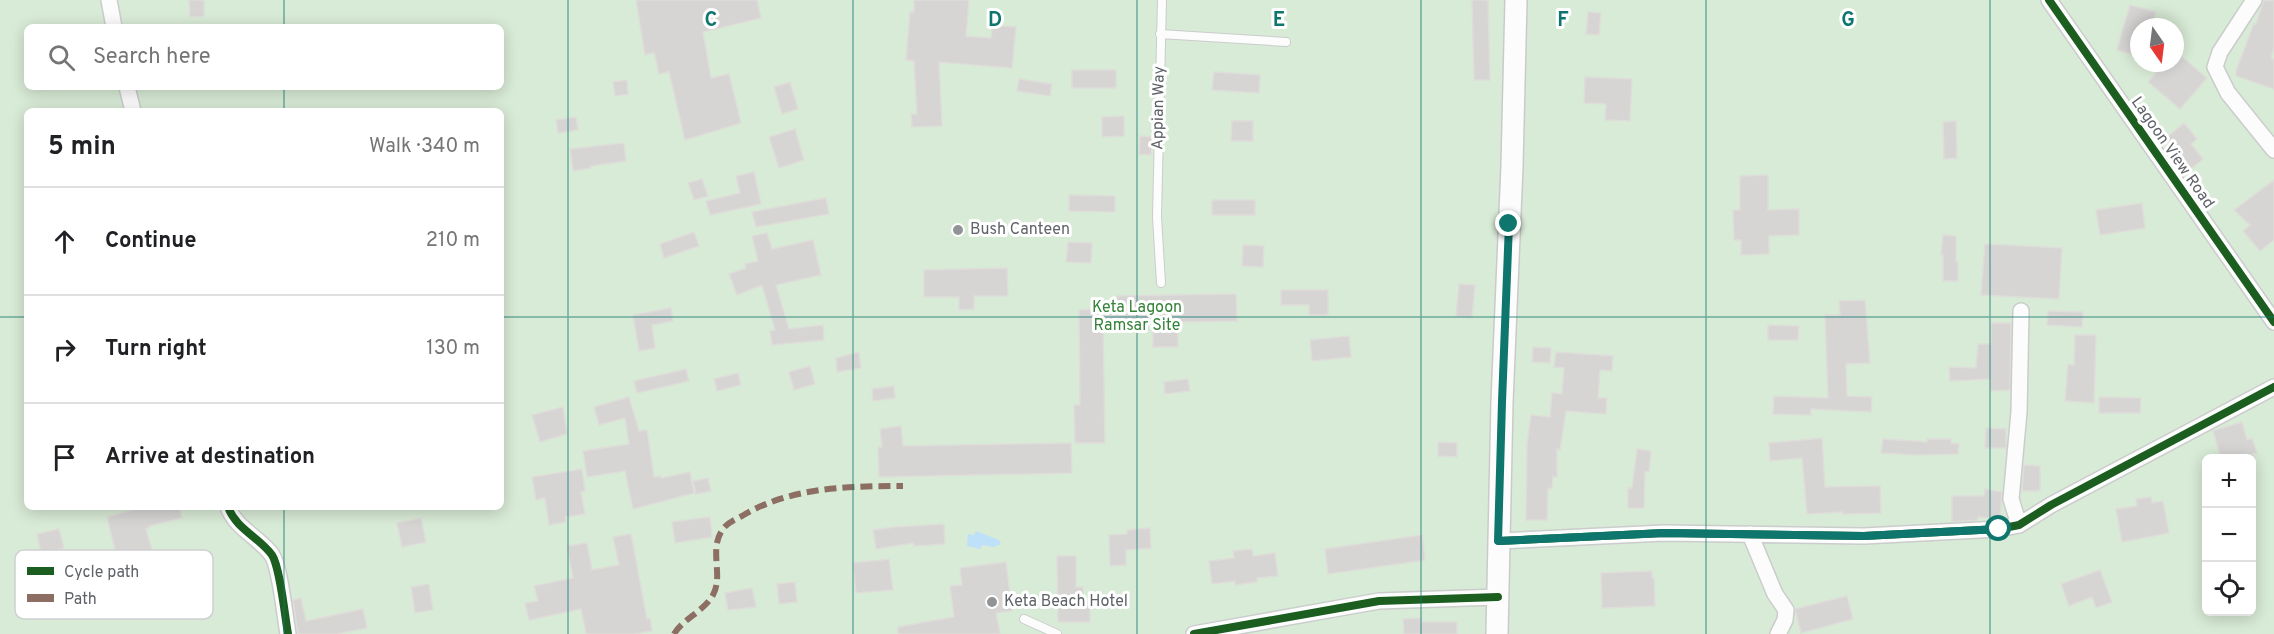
<!DOCTYPE html>
<html lang="en">
<head>
<meta charset="utf-8">
<style>
  body { margin:0; font-family:Overpass,sans-serif; background:#f6f6f6; color:#202124 }
  .controls { position:absolute; right:18px; bottom:18px; display:grid; overflow:hidden; border-radius:9px; box-shadow:0 3px 15px #0003 }
  .controls button { width:54px; height:54px; display:grid; place-items:center; padding:0; border:0; border-bottom:2px solid #e0e0e0; background:#fff; color:#202124; font:30px sans-serif }
  .compass { position:absolute; left:2130px; top:18px; width:54px; height:54px; border-radius:50%; background:#fff; box-shadow:0 3px 15px #0003; rotate:166deg }
  .stop { position:absolute; width:18px; height:18px; margin:-14px; border:4px solid #0f766e; border-radius:50%; background:#fff }
  .stop.end { background:#0f766e; border-color:#fff; box-shadow:0 2px 6px #0008 }
  .list { margin:0; padding:0; list-style:none }
  h2 { display:flex; justify-content:space-between; align-items:center; height:78px; margin:0; padding:0 24px; font-size:26px }
  h2 small { font-size:20px; font-weight:400; color:#757577 }
  .list li { display:grid; grid-template-columns:39px 1fr auto; gap:18px; align-items:center; box-sizing:border-box; height:108px; padding:0 24px; border-top:2px solid #e0e0e0 }
  .list b { display:block; font-size:22px; white-space:nowrap }
  .list em { font-size:20px; font-style:normal; color:#757577 }
  .icon { flex:none; width:33px; height:33px; fill:none; stroke:currentColor; stroke-width:2; stroke-linecap:round; stroke-linejoin:round }
  .map { position:relative; flex:none; width:2274px; height:634px; overflow:hidden }
  .search { position:absolute; background:#fff; box-shadow:0 3px 15px #0003; left:24px; top:24px; width:480px; height:66px; display:flex; align-items:center; gap:15px; box-sizing:border-box; padding:0 21px; border-radius:9px; color:#757577; font-size:22px }
  .panel { position:absolute; background:#fff; box-shadow:0 3px 15px #0003; left:24px; top:108px; width:480px; height:402px; border-radius:9px }
  .map>svg:first-child { display:block }
  .green { fill:#d8ebd6; fill-rule:evenodd }
  .water { fill:#bfe0f9 }
  .building { fill:#d6d5d3; stroke:#deddd9; stroke-width:1.5 }
  .lines { fill:none; stroke-linecap:round; stroke-linejoin:round }
  .lane-casing { stroke:#cbcccc; stroke-width:10 }
  .street-casing { stroke:#cbcccc; stroke-width:18 }
  .secondary-casing { stroke:#cacacb; stroke-width:24 }
  .lane { stroke:#fdfcfc; stroke-width:8 }
  .street { stroke:#fdfcfc; stroke-width:15 }
  .secondary { stroke:#fdfcfc; stroke-width:21 }
  .quiet { stroke:#8d6e63; stroke-width:6; stroke-dasharray:12 6; stroke-linecap:butt }
  .cycleway-casing { stroke:#fff; stroke-width:11 }
  .cycleway { stroke:#1b5e20; stroke-width:8 }
  .route { stroke:#0f766e; stroke-width:8 }
  .grid { fill:none; stroke:#0f766e; stroke-width:1.5; stroke-opacity:0.55 }
  .poi-dot { fill:#919496; stroke:#fff; stroke-width:2 }
  .labels { text-anchor:middle; dominant-baseline:central; stroke-width:6; stroke-linejoin:round; paint-order:stroke }
  .street-label { font-size:16px; fill:#5f6368; stroke:#fff }
  .poi-label { font-size:16px; fill:#5f6368; stroke:#fff; text-anchor:start }
  .park-label { font-size:16px; fill:#348238; stroke:#fff }
  .key { fill:#fff; stroke:#cfd0d2; stroke-width:1.5 }
  .key-label { font-size:16px; fill:#5f6368 }
  .grid-label { font-size:20px; text-anchor:middle; font-weight:bold; fill:#0f766e; stroke:#fff; stroke-width:6; stroke-linejoin:round; paint-order:stroke }
</style>
</head>
<body>
<div class="map">
<svg width="2274" height="634" viewBox="0 0 2274 634">
  <rect width="100%" height="100%" fill="#efeeea"/>
  <path class="green" d="M0,0h2274v634h-2274zM27,27h474v60h-474zM2139,27h36v36h-36zM27,111h474v396h-474zM2206,458h46v154h-46z"/>
  <path class="water" d="M976,531l23,9 2,4 -8,3 -11,-2 -2,4 -13,-3 1,-12 6,1z"/>
  <path class="building" d="M189,0h15v16l-14,1z
    M636,0h121l4,18 -58,14 8,46 18,-4 12,49 -56,17 -16,-68 -10,2 -5,-22 -9,3z
    M914,0h55l-3,36 25,2 2,-13 23,2 -4,41 -73,-6 3,64 -30,1 -1,-13h6l-3,-53 -8,-1 4,-48h4z
    M1472,0h16l2,80h-16z
    M2264,0l10,1v46l-3,11 3,1v30l-38,-13v-5l18,-48 2,1z
    M2130,5l26,7 -5,15h-12v29l-22,-6z
    M1588,12l13,1 -2,22 -13,-1z
    M2175,51l32,27 -27,31 -32,-27 17,-19h10z
    M1072,70h44v18h-44z
    M1214,72l46,3 -1,18 -47,-3z
    M1585,77l47,2 -2,42 -25,-1 1,-16 -22,-1z
    M1019,79l33,5 -2,12 -33,-5z
    M627,80l1,14 -13,2 -2,-14z
    M790,82l8,27 -16,5 -8,-27z
    M1124,116v20l-22,1v-20z
    M576,117l2,13 -20,3 -2,-13z
    M1232,121h21v20h-22z
    M1956,121l1,37 -13,1 -1,-37z
    M2184,123l13,16 -6,5 12,15 -12,10 -25,-31z
    M795,129l9,31 -25,8 -10,-31z
    M1140,136l12,1 -1,18 -12,-1z
    M624,143l2,18 -35,5v2l-18,3 -3,-22z
    M754,172l7,32 -51,11 -4,-14 34,-8 -4,-17z
    M1768,175v35l31,-1v26l-30,1v18l-28,1v-15h-7l-1,-30h7v-34z
    M702,179l6,17 -14,4 -6,-17z
    M2274,180v60l-14,11 -17,-20 7,-6 -16,-15z
    M1069,195l46,1v16l-46,-1z
    M826,198l3,16 -73,13 -4,-15z
    M1212,200h43v15h-43z
    M2142,203l3,25 -45,7 -4,-25z
    M694,232l5,14 -35,12 -4,-14z
    M767,233l5,16 41,-9 8,35 -45,10 13,44 34,-4 1,15 -52,5 -2,-14 5,-1 -13,-45 -25,10 -8,-21 17,-6 -1,-4 13,-3 -6,-25z
    M1943,235l13,1v26h2v19h-15v-26h-2z
    M1068,242l24,1 -1,20 -25,-1z
    M1985,244l77,4 -3,51 -78,-4z
    M1243,245l21,1 -1,21 -21,-1z
    M1007,268l1,28h-34v13l-15,1v-13h-35v-27z
    M1459,284l16,1 -3,33 -16,-2z
    M1281,290h47v25h-19v-10h-28z
    M1236,294l1,27 -59,1v25h-25v-24l-50,1 2,119h-30l-1,-38h6l-1,-95 38,-2v-12z
    M1865,300l5,63 -24,1 1,32 25,1 -1,15 -60,-3v6l-38,-1 1,-18 54,2 -3,-83h15l-1,-14z
    M671,308l2,13 -21,4 3,23 -16,3 -6,-36z
    M2048,311l35,1 -1,15 -35,-2z
    M1991,323h20l-1,67 -20,1v-12l-40,2 -1,-14 27,1 2,-24h13z
    M1768,325l31,1 -1,14h-30z
    M2075,335h21l-2,68 -29,-2 3,-37 6,1z
    M1349,336l2,21 -39,4 -2,-21z
    M1533,347l18,1 -1,15 -18,-1z
    M859,352l2,16 -24,4 -1,-14z
    M1556,352l57,4 -1,15 -12,-1 -2,28h9l-1,16 -40,-3 -6,39 -3,-1v28l-4,-1 -1,13 -4,-1 -1,32h-21l1,-76 4,-29 19,2 2,-24 10,1 2,-26 -10,-1z
    M810,366l5,18 -21,6 -5,-18z
    M686,369l3,12 -52,12 -3,-12z
    M738,373l3,12 -24,6 -3,-12z
    M1188,379l2,12 -25,3 -1,-12z
    M894,386l1,12 -22,3 -1,-12z
    M629,397l10,34 8,-1 7,47 7,-1v2l29,-6 4,21 -61,16 -8,-38 -38,6 -4,-26 46,-7 -4,-26 -26,7 -5,-18z
    M2099,397l42,1 -1,15h-41z
    M563,407l4,27 -27,8 -8,-27z
    M2242,422l5,18 5,-2 5,15 -5,1 2,5h-33l-8,-28z
    M901,426l2,20 168,-3 1,30 -193,4 -1,-30h4l-2,-18z
    M1986,428l20,1v19h-21z
    M1822,438l3,49 55,-1 1,27 -38,1v-2l-36,2 -5,-56 -32,3 -1,-18z
    M1883,439l44,3v-3h24v4l8,1 -1,10 -43,1 -34,-2z
    M1438,442l19,1v14l-19,-1z
    M1637,449l14,2 -2,21 -4,-1 -1,37h-16v-20h4z
    M2024,465l16,1v25h-18z
    M582,469l3,22 -4,1 4,22 -20,3 1,5 -17,3 -4,-27 -9,2 -4,-23z
    M708,478l3,13 -15,3 -3,-13z
    M1985,489l17,3 -2,27 -22,-2v3l-26,2v-26h32z
    M2151,497l1,6 11,-2 6,32 -47,9 -6,-33 21,-3 -1,-7z
    M144,507h35l3,11 -33,8 1,1 -4,2 10,35 -20,6 4,13 -16,4 -17,-70z
    M710,517l2,20 -37,6 -3,-21z
    M421,518l5,24 -24,5 -5,-24z
    M944,524l1,20 -31,2v-3l-38,6 -3,-19 22,-3z
    M1150,528l1,20 -25,2v15l-16,1 -1,-31 18,-1v-4z
    M59,529l5,19 -23,5 -4,-19z
    M631,534l16,85 3,-1 2,13 -18,3h-48l-5,-25 -52,11 -4,-17 13,-2 -4,-15 39,-8 -6,-32 20,-3 5,27 27,-5 -6,-28z
    M1422,535l3,25 -97,14 -3,-25z
    M1252,549l1,7 22,-3 3,23 -21,2v4l-22,3v-4l-23,3 -3,-23 25,-3 -1,-7z
    M1057,556h19v31h7v13h7v22h-32z
    M889,559l4,31 -37,3 -3,-30z
    M1006,562l6,49 -16,2 4,21h-102v-7l56,-10 -4,-31 12,-1 -2,-17z
    M2100,570l12,32 -16,6 -4,-11 -23,9 -8,-22z
    M1652,571v7h2l1,28 -53,2 -1,-35z
    M795,582l2,20 -18,2 -2,-20z
    M429,584l4,26 -18,3 -4,-26z
    M752,588l4,19 -28,3 -3,-17z
    M1847,596l6,23 -52,14 -6,-24z
    M301,598l5,23 57,-12 4,19 -30,6h-39l-5,-34z
    M1421,618v4h36v12h-53l-1,-15z"/>
  <g class="lines">
    <defs>
      <path id="lane" d="M1160,34l126,8
        M1161,283l-4,-66 5,-217
        M1024,619l33,15"/>
      <path id="street" d="M109,0l5,27
        M2049,0l225,322
        M2254,0l-34,52 -5,15 13,26 46,57
        M127,87l6,24
        M228,507c8,22 31,30 44,48 8,12 13,62 16,79
        M2019,525l-8,-26 8,-87 2,-101
        M1750,534l25,60 11,16 -1,10 -7,14
        M1499,541l165,-8 200,3 135,-7 20,-4 32,-20 223,-118
        M1194,634l185,-33 119,-4"/>
      <path id="secondary" d="M1497,634l5,-232 10,-236 4,-166"/>
    </defs>
    <use href="#lane" class="lane-casing"/>
    <use href="#street" class="street-casing"/>
    <use href="#secondary" class="secondary-casing"/>
    <use href="#lane" class="lane"/>
    <use href="#street" class="street"/>
    <use href="#secondary" class="secondary"/>
    <path class="quiet" d="M674,634c9,-15 30,-23 39,-39 11,-20 -5,-46 10,-66 4,-6 13,-10 19,-13 48,-29 106,-30 161,-30"/>
    <defs>
      <path id="cycleway" d="M2049,0l225,322
        M228,507c8,22 31,30 44,48 8,12 13,62 16,79
        M1499,541l165,-8 200,3 135,-7 20,-4 32,-20 223,-118
        M1194,634l185,-33 119,-4"/>
    </defs>
    <use href="#cycleway" class="cycleway-casing"/>
    <use href="#cycleway" class="cycleway"/>
  </g>
  <g class="lines">
    <path class="route" d="M1509,224l-7,178 -4,139 166,-8 199,3 136,-7"/>
  </g>
  <path class="grid" d="M284,0v27M568,0v634M853,0v634M1137,0v634M1421,0v634M1706,0v634M1990,0v634M284,87v24M0,317h27M501,317h1773M284,507v127"/>
  <g class="poi-dot">
    <circle cx="958" cy="230" r="6"/>
    <circle cx="992" cy="602" r="6"/>
  </g>
  <g class="labels">
    <g class="street-label">
      <text transform="translate(1159 108) rotate(-89)">Appian Way</text>
      <text transform="translate(2172 153) rotate(55)">Lagoon View Road</text>
    </g>
    <g class="poi-label">
      <text x="970" y="230">Bush Canteen</text>
      <text x="1004" y="602">Keta Beach Hotel</text>
    </g>
    <g class="park-label">
      <text x="1137" y="308">Keta Lagoon<tspan x="1137" dy="18">Ramsar Site</tspan></text>
    </g>
  </g>
  <rect x="15" y="550" width="198" height="69" rx="9" class="key"/>
  <rect x="27" y="567" width="27" height="8" fill="#1b5e20"/>
  <rect x="27" y="594" width="27" height="8" fill="#8d6e63"/>
  <g class="key-label">
    <text x="64" y="577">Cycle path</text>
    <text x="64" y="604">Path</text>
  </g>
  <g class="grid-label">
    <text x="711" y="26">C</text>
    <text x="995" y="26">D</text>
    <text x="1279" y="26">E</text>
    <text x="1563" y="26">F</text>
    <text x="1848" y="26">G</text>
  </g>
</svg>
<div class="controls">
<button>+</button>
<button>−</button>
<button><svg class="icon" aria-label="locate" viewBox="0 0 24 24"><circle cx="12" cy="12" r="6"/><path d="M12 2v4M12 18v4M2 12h4M18 12h4"/></svg></button>
</div>
<svg class="compass" viewBox="-18 -18 36 36"><path d="M0-13l5 13h-10z" fill="#e53935"/><path d="M0 13l5-13h-10z" fill="#757577"/></svg>
<div class="stop" style="left:1999px;top:529px"></div>
<div class="stop end" style="left:1509px;top:224px"></div>
<div class="search"><svg class="icon" aria-label="search" viewBox="0 0 24 24"><circle cx="10" cy="10" r="6"/><path d="M15 15l6 6"/></svg>Search here</div>
<section class="panel">
<h2>5 min<small>Walk · 340 m</small></h2>
<ul class="list">
<li><svg class="icon" aria-label="ahead" viewBox="0 0 24 24"><path d="M12 20V5M6 11l6-6 6 6"/></svg><div><b>Continue</b></div><em>210 m</em></li>
<li><svg class="icon" aria-label="right" viewBox="0 0 24 24"><path d="M7 20v-9h11M14 6l5 5-5 5"/></svg><div><b>Turn right</b></div><em>130 m</em></li>
<li><svg class="icon" aria-label="arrive" viewBox="0 0 24 24"><path d="M6 21V4h12l-3 4 3 4H6"/></svg><div><b>Arrive at destination</b></div></li>
</ul>
</section>
</div>
</body>
</html>
